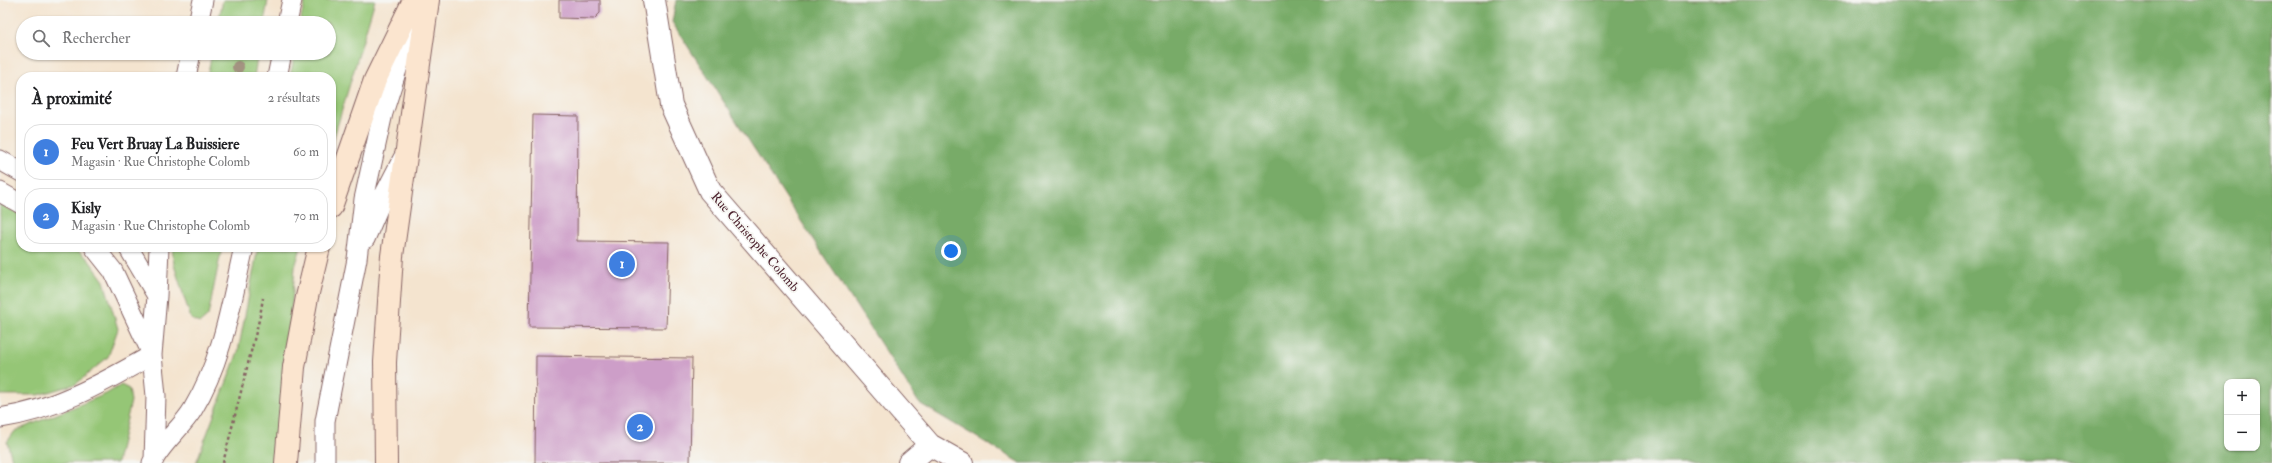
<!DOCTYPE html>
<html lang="fr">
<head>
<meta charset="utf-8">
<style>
  body { margin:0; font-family:"IM FELL Double Pica",serif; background:#f6f6f6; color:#202124 }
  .controls { position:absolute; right:12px; bottom:12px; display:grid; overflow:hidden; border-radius:8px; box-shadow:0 1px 3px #0004 }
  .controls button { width:36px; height:36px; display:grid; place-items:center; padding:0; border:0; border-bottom:1px solid #e0e0e0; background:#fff; color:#202124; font:20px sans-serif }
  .you { position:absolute; left:951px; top:251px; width:14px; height:14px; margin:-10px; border:3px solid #fff; border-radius:50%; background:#1a73e8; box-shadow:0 0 0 6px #1a73e833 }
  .badge { display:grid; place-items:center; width:26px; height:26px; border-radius:50%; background:#d93025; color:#fff; font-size:13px; font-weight:700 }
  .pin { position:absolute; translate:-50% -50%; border:2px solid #fff; box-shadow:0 1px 4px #0006 }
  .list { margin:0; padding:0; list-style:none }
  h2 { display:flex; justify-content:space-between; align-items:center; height:52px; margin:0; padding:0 16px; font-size:17px }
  h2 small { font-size:13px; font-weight:400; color:#757577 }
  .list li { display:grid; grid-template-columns:26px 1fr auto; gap:12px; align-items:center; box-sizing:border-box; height:56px; margin:0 8px 8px; padding:0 8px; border:1px solid #e0e0e0; border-radius:16px }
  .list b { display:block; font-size:15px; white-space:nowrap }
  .list p { margin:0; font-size:13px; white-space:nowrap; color:#757577 }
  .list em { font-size:13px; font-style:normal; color:#757577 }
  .icon { flex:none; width:22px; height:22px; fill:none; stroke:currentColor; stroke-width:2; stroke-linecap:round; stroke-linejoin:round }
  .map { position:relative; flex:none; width:2272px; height:463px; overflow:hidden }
  .search { position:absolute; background:#fff; box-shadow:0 1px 3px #0004; left:16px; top:16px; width:320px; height:44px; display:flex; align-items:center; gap:10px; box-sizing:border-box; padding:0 14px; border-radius:22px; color:#757577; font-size:15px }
  .panel { position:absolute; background:#fff; box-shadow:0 1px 3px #0004; left:16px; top:72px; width:320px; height:180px; border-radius:16px }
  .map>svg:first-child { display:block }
  .green { fill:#95c676; stroke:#707250 }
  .forest { fill:#78ab67; stroke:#616549; fill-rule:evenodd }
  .building { fill:#cd9ec8 }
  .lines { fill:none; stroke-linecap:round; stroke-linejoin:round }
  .lane-casing { stroke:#866464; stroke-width:21 }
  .street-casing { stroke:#866464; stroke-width:24 }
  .secondary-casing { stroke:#866464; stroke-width:24 }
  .path { stroke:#866464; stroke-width:2.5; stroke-dasharray:3 3; stroke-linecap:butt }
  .lane { stroke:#fff; stroke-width:19 }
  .street { stroke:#fff; stroke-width:22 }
  .secondary { stroke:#fbe5cf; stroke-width:22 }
  .tree { fill:#a39381 }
  .labels { text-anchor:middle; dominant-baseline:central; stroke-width:3.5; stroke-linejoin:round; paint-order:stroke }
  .street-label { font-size:13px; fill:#4a1f2b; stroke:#f6f6f2 }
</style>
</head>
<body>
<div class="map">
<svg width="2272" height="463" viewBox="0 0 2272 463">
  <rect width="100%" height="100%" fill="#f6f6f2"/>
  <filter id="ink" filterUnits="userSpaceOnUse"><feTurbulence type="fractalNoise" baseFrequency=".025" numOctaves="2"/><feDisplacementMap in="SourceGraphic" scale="8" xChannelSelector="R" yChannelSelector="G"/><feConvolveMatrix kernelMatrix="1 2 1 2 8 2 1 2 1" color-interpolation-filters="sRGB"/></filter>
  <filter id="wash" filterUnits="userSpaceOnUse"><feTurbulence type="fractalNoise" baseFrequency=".012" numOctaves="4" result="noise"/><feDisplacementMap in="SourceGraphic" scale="16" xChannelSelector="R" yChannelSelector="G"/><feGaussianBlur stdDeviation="0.9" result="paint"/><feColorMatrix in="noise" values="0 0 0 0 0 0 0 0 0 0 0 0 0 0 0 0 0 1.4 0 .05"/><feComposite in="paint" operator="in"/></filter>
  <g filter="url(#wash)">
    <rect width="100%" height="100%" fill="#f4e4cf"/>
    <path class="green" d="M223,0h45l-4,23h-46z
      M305,0h70l-44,147v-70h-41l5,-24h34v-30h-29z
      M212,53h46l-4,24h-47z
      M0,204l21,11v32h52l15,12 16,22 14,48 -10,28 -32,27 -38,11h-38z
      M172,247h50l-14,69 -8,7 -9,-4 -17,-54z
      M258,247h43l-6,20 -16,196h-83l42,-111z
      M121,385l8,4 2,12 -14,62h-104l-6,-21 8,-11 91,-37z"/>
    <path class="forest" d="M676,0h1596v463h-1252l-101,-60 -247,-381zM2227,382h30v66h-30z"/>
    <g id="blocks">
      <path class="building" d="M559,0h41v13l-6,6 -35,-1z
        M533,115l45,1 -1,125 92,1 -3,86 -137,-1z
        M536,356l156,2 -2,105h-155z"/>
    </g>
  </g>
  <g filter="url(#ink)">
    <use href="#blocks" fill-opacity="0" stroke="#866464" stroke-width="1"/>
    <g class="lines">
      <defs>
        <path id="lane" d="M198,23l5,-23
          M287,23l5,-23
          M186,77l5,-24
          M277,77l5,-24
          M0,160l21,12
          M0,192l21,12
          M365,239l18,-42 20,-39
          M94,247l19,24 39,83
          M128,247l29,49 -5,59 4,41 -2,64
          M157,296l2,-49
          M0,418c56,-8 104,-36 152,-63
          M152,463c9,-20 30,-35 41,-54 30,-50 38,-106 51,-162
          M325,463v-42l32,-162 7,-60 19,-86 17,-53 4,-33"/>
        <path id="street" d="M654,0l17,105 39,86 220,254 32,18
          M909,463l21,-18"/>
        <path id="secondary" d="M331,207l44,-127 39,-80
          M286,463l8,-96 13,-70 12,-50
          M386,463l-1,-101 7,-106 36,-256"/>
      </defs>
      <use href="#lane" class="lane-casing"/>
      <use href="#street" class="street-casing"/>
      <use href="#secondary" class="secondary-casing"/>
      <path class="path" d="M223,463l37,-147 3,-18"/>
      <use href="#lane" class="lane"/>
      <use href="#street" class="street"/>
      <use href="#secondary" class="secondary"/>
    </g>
    <circle class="tree" cx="238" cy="67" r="6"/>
  </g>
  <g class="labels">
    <g class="street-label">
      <text transform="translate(755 242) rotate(49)">Rue Christophe Colomb</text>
    </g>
  </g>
</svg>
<div class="controls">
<button>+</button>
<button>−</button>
</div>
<div class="you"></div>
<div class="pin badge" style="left:622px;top:264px;background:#3f7fe0">1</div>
<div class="pin badge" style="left:640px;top:427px;background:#3f7fe0">2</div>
<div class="search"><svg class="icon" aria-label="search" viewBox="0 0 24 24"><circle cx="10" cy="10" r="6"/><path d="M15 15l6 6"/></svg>Rechercher</div>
<section class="panel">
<h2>À proximité<small>2 résultats</small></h2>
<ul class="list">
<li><span class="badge" style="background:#3f7fe0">1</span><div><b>Feu Vert Bruay La Buissiere</b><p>Magasin · Rue Christophe Colomb</p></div><em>60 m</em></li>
<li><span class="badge" style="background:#3f7fe0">2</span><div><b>Kisly</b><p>Magasin · Rue Christophe Colomb</p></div><em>70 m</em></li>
</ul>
</section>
</div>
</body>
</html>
